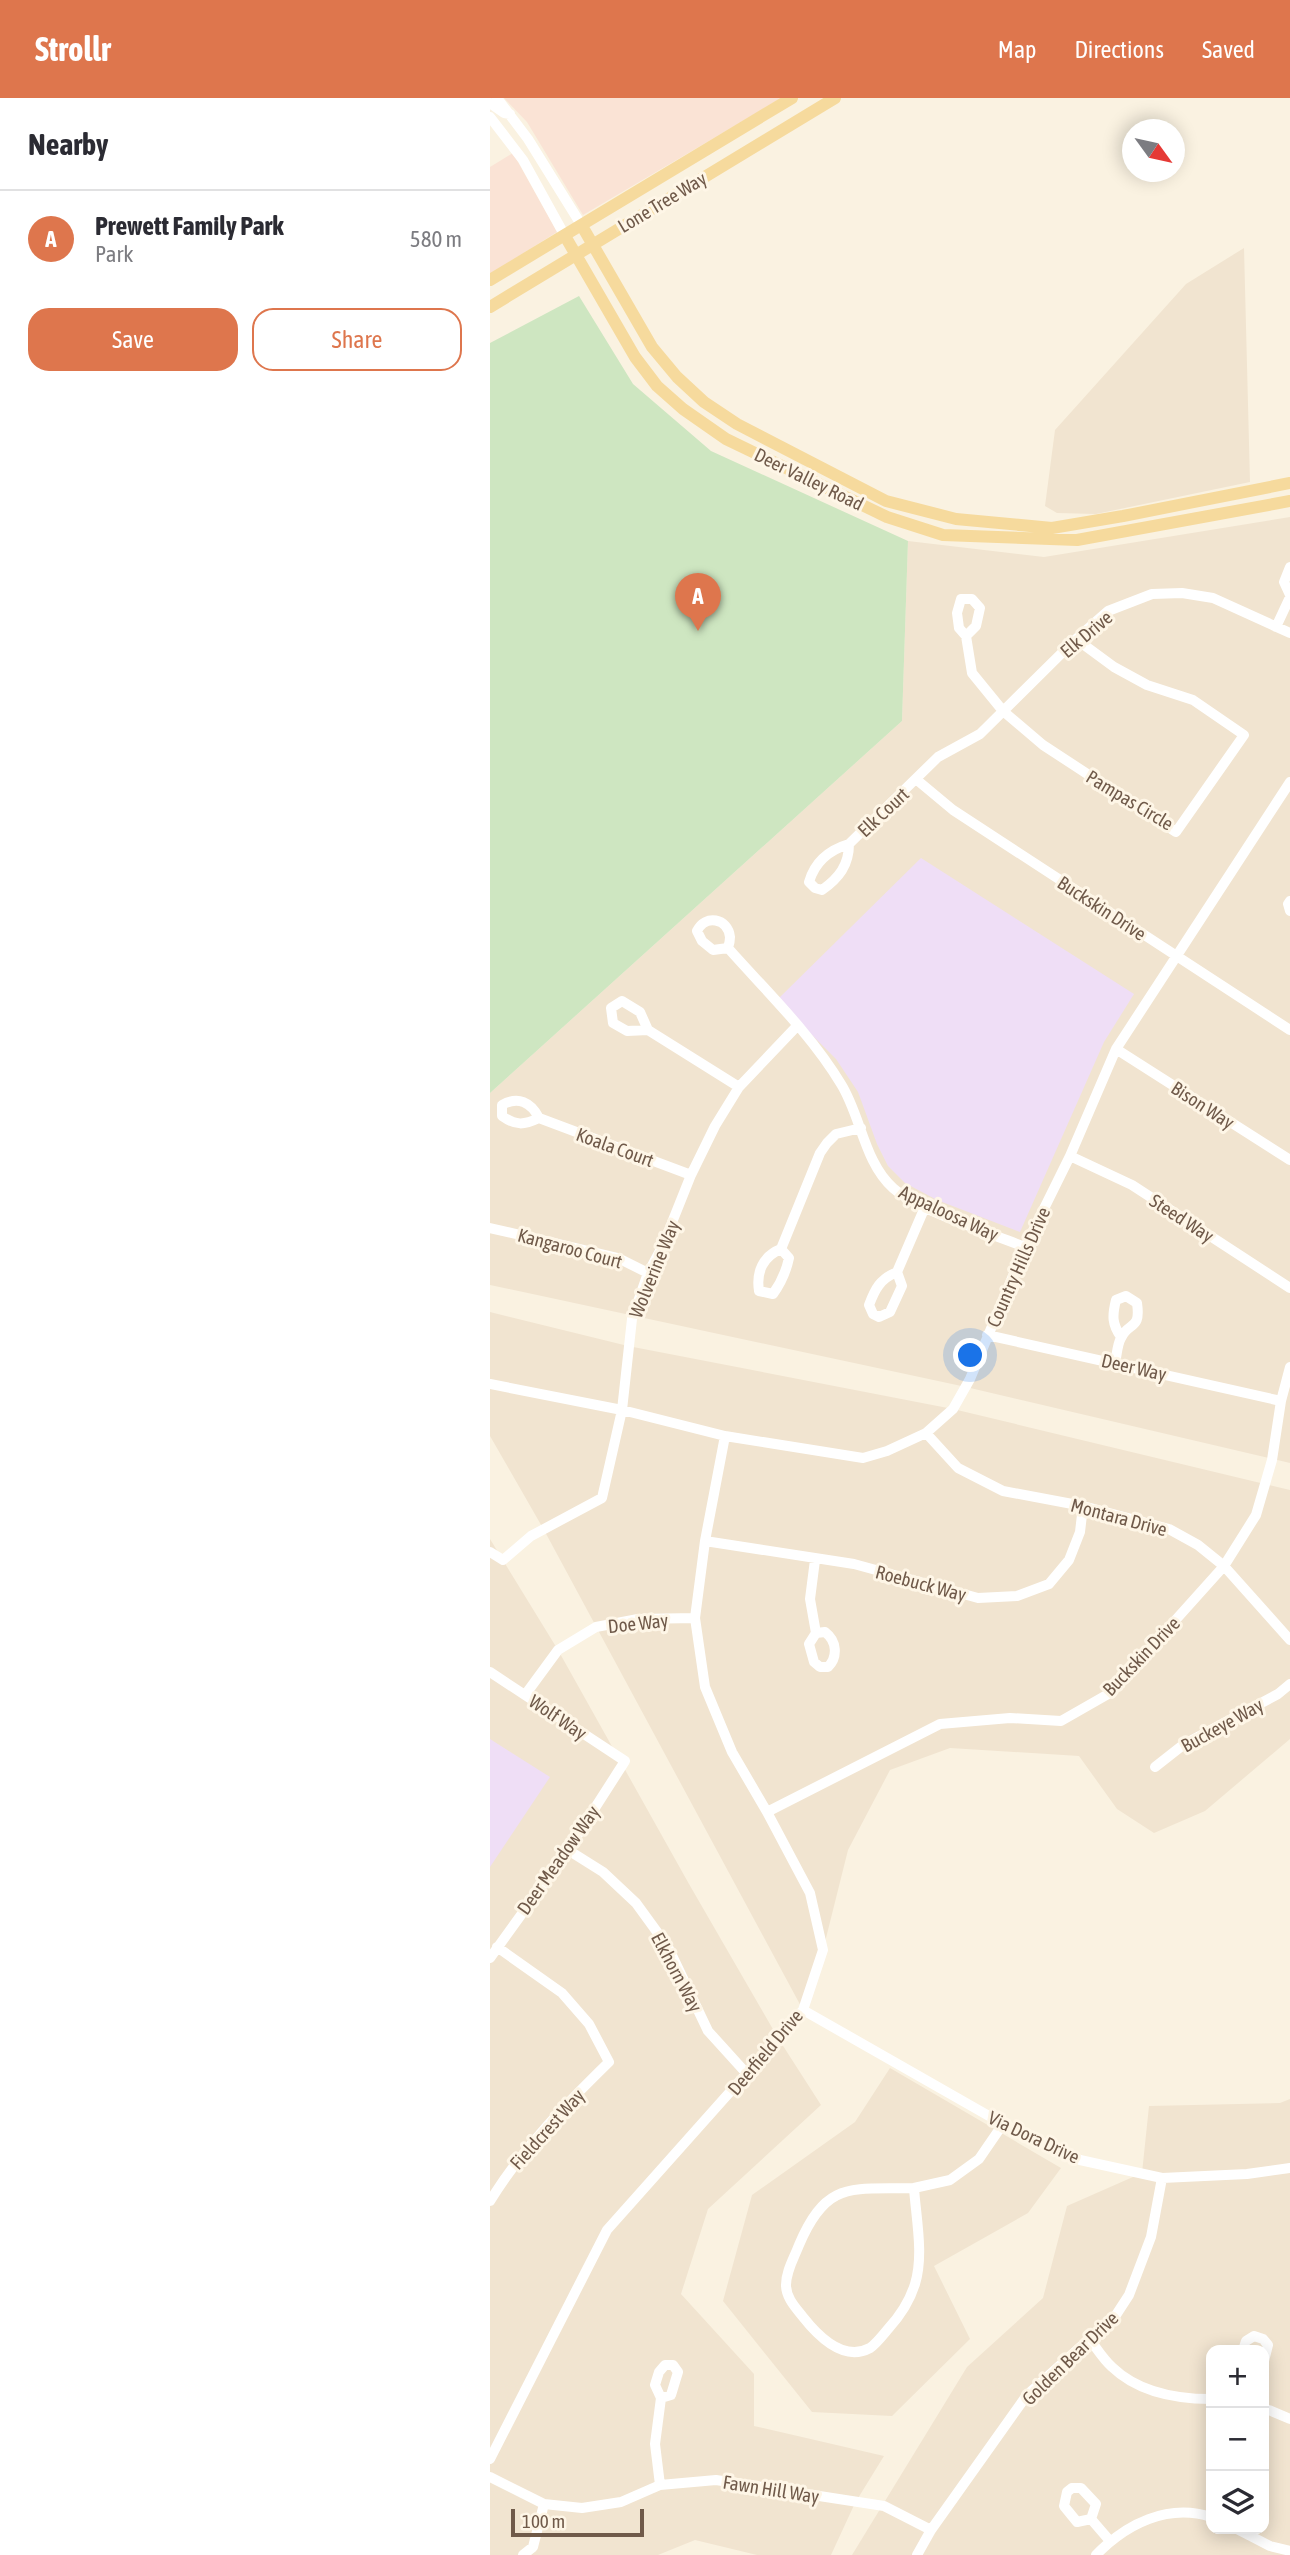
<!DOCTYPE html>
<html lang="en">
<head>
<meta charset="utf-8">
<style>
  body { margin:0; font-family:"Asap Condensed",sans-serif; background:#f7f7f7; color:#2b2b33 }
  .controls { position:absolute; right:21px; bottom:21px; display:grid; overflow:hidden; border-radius:14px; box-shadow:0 4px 18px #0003 }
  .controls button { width:63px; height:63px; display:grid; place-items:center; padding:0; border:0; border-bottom:2px solid #e1e1e2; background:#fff; color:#2b2b33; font:35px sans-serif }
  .compass { position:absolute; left:632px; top:21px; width:63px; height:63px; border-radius:50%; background:#fff; box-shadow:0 4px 18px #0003; rotate:123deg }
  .scale { position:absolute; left:21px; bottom:18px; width:133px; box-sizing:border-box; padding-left:7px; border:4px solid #705a4a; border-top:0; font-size:19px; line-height:24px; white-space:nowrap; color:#705a4a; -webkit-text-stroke:5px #fef6e7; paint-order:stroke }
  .you { position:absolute; left:481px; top:1258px; width:24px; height:24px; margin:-18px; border:5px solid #fff; border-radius:50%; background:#1a73e8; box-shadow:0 0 0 10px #1a73e833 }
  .badge { display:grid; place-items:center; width:46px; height:46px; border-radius:50%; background:#de764d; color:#fff; font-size:23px; font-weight:700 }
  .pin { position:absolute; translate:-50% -58px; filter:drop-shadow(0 2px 4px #0008) }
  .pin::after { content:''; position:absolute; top:37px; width:24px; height:21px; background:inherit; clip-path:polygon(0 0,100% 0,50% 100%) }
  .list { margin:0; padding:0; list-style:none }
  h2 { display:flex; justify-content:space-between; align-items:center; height:91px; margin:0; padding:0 28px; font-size:30px }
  h2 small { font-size:23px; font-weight:400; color:#7c7c81 }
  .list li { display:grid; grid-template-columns:46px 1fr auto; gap:21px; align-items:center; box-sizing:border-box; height:98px; padding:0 28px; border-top:2px solid #e1e1e2 }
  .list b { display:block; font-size:26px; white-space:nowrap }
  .list p { margin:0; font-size:23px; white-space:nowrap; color:#7c7c81 }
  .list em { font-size:23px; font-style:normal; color:#7c7c81 }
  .actions { display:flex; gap:14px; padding:21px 28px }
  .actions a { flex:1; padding:16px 0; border:2px solid #de764d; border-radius:21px; text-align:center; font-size:24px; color:#de764d }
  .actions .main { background:#de764d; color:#fff }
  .icon { flex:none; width:38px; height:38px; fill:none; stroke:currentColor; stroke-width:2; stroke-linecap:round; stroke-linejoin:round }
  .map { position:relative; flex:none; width:800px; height:2457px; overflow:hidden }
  header { display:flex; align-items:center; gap:42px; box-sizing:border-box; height:98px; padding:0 35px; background:#de764d; color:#fff }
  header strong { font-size:33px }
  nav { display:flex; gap:38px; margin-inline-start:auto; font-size:24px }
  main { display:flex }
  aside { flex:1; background:#fff }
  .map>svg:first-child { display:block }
  .residential { fill:#f1e4d0; fill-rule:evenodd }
  .commercial { fill:#fae3d5 }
  .education { fill:#efdef6 }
  .green { fill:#cee6c1 }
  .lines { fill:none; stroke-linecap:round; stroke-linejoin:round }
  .minor { stroke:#fff; stroke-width:10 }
  .major { stroke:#f6da9d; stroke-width:12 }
  .labels { text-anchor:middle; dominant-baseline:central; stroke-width:6; stroke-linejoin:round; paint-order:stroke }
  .street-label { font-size:19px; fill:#705a4a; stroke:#fef6e7 }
</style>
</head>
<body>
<header>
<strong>Strollr</strong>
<nav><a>Map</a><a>Directions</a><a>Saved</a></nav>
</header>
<main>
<aside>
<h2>Nearby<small></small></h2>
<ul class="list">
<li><span class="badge">A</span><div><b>Prewett Family Park</b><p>Park</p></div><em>580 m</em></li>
</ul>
<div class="actions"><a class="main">Save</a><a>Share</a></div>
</aside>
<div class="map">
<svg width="800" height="2457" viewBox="0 0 800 2457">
  <rect width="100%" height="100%" fill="#faf2e1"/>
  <path class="residential" d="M754,150l6,234 -154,32 -39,-1 -12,-7 10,-76 131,-146z
    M800,419v946l-324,-76 -476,-102v-192l412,-372 6,-180 136,16z
    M0,1214l138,34 325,63 337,81v249l-85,72 -51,22 -37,-24 -38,-53 -129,-8 -60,22 -42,80 -25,100 -20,60 -259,-480 -54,-94z
    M0,1441l68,111 131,234 89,154 43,67 -113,104 -27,85 73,80v52l130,30 -29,47 -24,52h-74l-62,-15 -37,15h-168z
    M400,1970l171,100 -33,45 -94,53 36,73 -78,77 -80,-4 -89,-111 29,-106 103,-73z
    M800,2001v456h-438l115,-188 76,-69 24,-92 75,-33 7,-67 131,-3zM721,2252h53v179h-53z"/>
  <path class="commercial" d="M14,0h278l-199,117 -56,-93z
    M23,55l44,79 -67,42v-107z"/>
  <path class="education" d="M431,760l213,136 -30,48 -84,190 -83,-32 -32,-17 -17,-17 -11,-22 -19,-52 -22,-33 -59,-59z
    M0,1641l60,38 -60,90z"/>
  <path class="green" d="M89,198l54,88 78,67 197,90 -6,180 -412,372v-750z"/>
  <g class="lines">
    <path class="minor" d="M7,0l31,41 54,87
      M0,5l14,10 6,1
      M0,19l33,43 42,76
      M800,469l-6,15 6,13
      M786,529l14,-30
      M476,538l10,-10 4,-18 -8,-9h-11l-4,14 2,15 7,8 6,37 31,38 40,34 133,87 68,-97 -51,-35 -46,-15 -33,-18 -38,-28
      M427,682l36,30 337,220
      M359,746c0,21 -10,34 -27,46l-7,-2 -6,-6c6,-21 20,-32 40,-38l89,-87 42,-23 96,-95 32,-28 44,-17 30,-1 31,5 77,35
      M800,803l-2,3 2,7
      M238,850l-15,2 -11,-9 -5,-10c8,-17 31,-13 33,6 0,4 -1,8 -2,11 39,44 83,86 113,136 20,32 23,78 52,104 26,23 97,45 132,59
      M158,932l-21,1 -14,-8 -2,-15 11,-7 18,11 8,18 91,57
      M626,951l174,111
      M49,1020c-15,7 -23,8 -37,-2v-11c16,-9 29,-3 37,13l152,57
      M580,1058l62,29 158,103
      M0,1130l128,30 30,15
      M291,1151l8,9c-3,14 -8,25 -16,36l-14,-3c-3,-19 4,-35 22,-42l39,-96 7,-10 9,-9 25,-6
      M407,1174l5,14 -12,26 -11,5 -6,-3 -4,-9c6,-16 11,-26 28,-33l28,-65
      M497,1237l294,66
      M625,1265c2,-8 2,-18 6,-25 8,-17 20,-7 16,-35l-11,-7 -10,4c-4,16 -4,24 5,37
      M0,1286l132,26 103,26 138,22 24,-7 39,-18 27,-24 17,-30 55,-132 45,-91 46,-107 174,-267
      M436,1335l32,35 45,23 80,15 86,23 29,16 26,21 66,74
      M215,1443l149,23 124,34 39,-2 32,-12 20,-24 11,-28 3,-26
      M0,1454l13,8 28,-24 71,-38 20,-88 10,-91 16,-46 15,-28 28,-70 24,-49 24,-39 58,-61
      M325,1462l-5,39 6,34 -7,11 5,18 6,5h8c10,-10 9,-26 -3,-35l-9,1
      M0,1574l135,89 -57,89 -78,108
      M35,1597l33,-45 38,-23 42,-8 57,-1
      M665,1669l28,-22 95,-51 12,-10
      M277,1714l173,-88 70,-6 51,3 49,-28 114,-127 32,-51 16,-55 9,-59 9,-34
      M78,1752l35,22 33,31 32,44 40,84 39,43
      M313,1912l200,114 77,36 82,18 85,-4 43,-6
      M424,2090c2,30 10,67 1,96 -5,16 -15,32 -27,45 -5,6 -12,15 -18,19 -26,14 -52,-12 -67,-31 -7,-9 -17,-19 -17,-32 0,-14 8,-27 13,-40 28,-66 53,-55 115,-57z
      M424,2090l36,-8 29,-21 24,-35
      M0,2103c33,-53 75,-96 119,-139l-20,-38 -27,-31 -65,-46
      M601,2243c6,8 13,19 21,26 26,25 65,32 99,32
      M753,2252l3,-9 8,-5 9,3 5,6 -4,16
      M175,2267h8l5,7 -7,23 -10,3 -6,-13 4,-13z
      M774,2310l26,11
      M0,2361l117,-229 196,-220 20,-60 -13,-57 -43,-81 -35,-60 -27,-65 -10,-69 10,-77 20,-105
      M0,2379l54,27 38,4 39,-6 39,-17 56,-5 168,26 47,24
      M170,2387l-5,-41 6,-46
      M582,2390h9l15,16 -5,15 -14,3 -13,-16 3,-14z
      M601,2421l19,22
      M747,2431l33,17 20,5
      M43,2449l11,-43
      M33,2457l10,-8
      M427,2457l14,-25 96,-135 89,-80 13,-20 22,-58 11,-59
      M606,2457c30,-31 72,-52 115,-38"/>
    <path class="major" d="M92,128l70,121 25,30 27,25 33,22 149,77 70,18 96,9 71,-12 167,-33
      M75,138l70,121 22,29 26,23 43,30 161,78 56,18 134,5 213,-39
      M0,182l302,-182
      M0,209l345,-209"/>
  </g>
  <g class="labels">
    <g class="street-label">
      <text transform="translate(172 104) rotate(-31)">Lone Tree Way</text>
      <text transform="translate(319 381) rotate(26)">Deer Valley Road</text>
      <text transform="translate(596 536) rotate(-40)">Elk Drive</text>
      <text transform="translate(640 702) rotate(31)">Pampas Circle</text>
      <text transform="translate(393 714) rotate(-43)">Elk Court</text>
      <text transform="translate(612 810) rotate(33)">Buckskin Drive</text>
      <text transform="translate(713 1007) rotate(33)">Bison Way</text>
      <text transform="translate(125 1049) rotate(20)">Koala Court</text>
      <text transform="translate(459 1115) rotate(25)">Appaloosa Way</text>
      <text transform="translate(692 1120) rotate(33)">Steed Way</text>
      <text transform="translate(80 1150) rotate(15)">Kangaroo Court</text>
      <text transform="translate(528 1169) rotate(-66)">Country Hills Drive</text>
      <text transform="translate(164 1171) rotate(-68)">Wolverine Way</text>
      <text transform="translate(644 1269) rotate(13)">Deer Way</text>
      <text transform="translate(629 1419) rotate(15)">Montara Drive</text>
      <text transform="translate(431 1485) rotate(15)">Roebuck Way</text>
      <text transform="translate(148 1525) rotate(-6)">Doe Way</text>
      <text transform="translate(651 1558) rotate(-46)">Buckskin Drive</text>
      <text transform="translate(68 1619) rotate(34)">Wolf Way</text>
      <text transform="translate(732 1627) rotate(-29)">Buckeye Way</text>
      <text transform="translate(68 1762) rotate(-55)">Deer Meadow Way</text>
      <text transform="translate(187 1874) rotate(62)">Elkhorn Way</text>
      <text transform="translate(275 1954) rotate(-50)">Deerfield Drive</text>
      <text transform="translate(57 2031) rotate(-48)">Fieldcrest Way</text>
      <text transform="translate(544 2039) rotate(25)">Via Dora Drive</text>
      <text transform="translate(580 2260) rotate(-44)">Golden Bear Drive</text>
      <text transform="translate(281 2391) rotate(9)">Fawn Hill Way</text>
    </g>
  </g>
</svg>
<div class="controls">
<button>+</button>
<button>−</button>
<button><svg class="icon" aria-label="layers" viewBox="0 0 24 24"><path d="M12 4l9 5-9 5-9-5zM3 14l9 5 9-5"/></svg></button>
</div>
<svg class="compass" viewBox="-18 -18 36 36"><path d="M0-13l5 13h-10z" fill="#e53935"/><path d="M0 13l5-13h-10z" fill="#7c7c81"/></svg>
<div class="scale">100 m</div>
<div class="you"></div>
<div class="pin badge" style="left:208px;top:533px">A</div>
</div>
</main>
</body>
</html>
